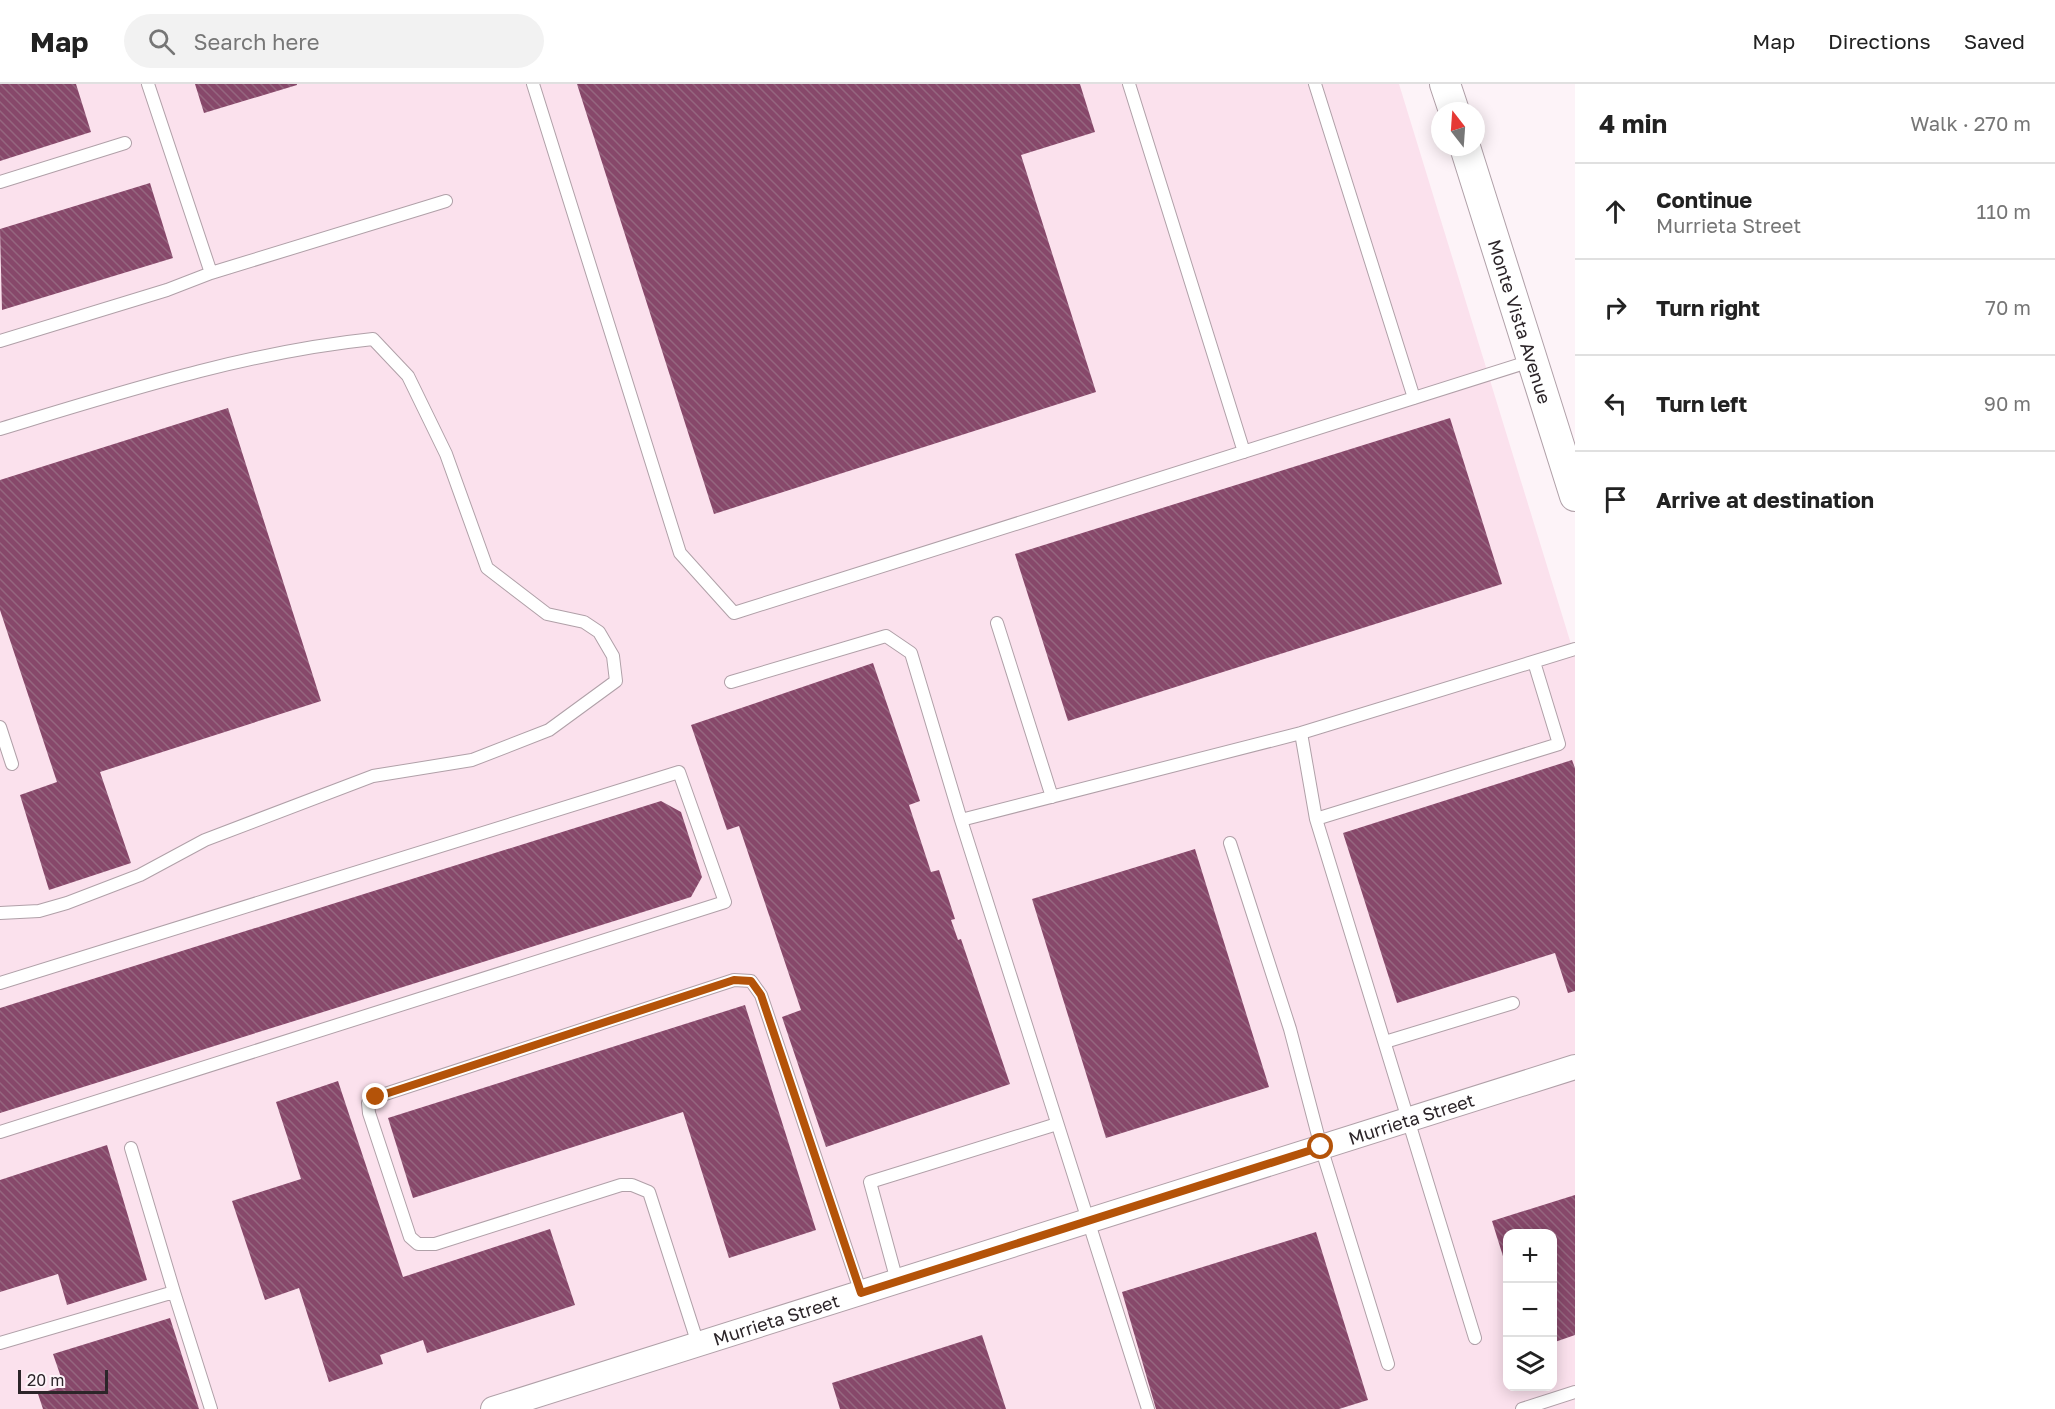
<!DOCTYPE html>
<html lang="en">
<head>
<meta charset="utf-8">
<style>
  body { margin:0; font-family:"Golos Text",sans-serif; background:#f2f2f2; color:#222 }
  .controls { position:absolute; right:18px; bottom:18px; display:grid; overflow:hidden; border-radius:12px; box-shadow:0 3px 15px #0003 }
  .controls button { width:54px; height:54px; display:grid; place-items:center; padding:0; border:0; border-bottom:2px solid #e0e0e0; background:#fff; color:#222; font:30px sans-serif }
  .compass { position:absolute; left:1431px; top:18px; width:54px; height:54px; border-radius:50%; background:#fff; box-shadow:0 3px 15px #0003; rotate:343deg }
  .scale { position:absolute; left:18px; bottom:15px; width:90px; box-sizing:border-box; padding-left:6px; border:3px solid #2c2529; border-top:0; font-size:16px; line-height:21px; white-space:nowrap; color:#2c2529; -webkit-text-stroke:4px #fdf3f8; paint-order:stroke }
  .stop { position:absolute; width:18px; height:18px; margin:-14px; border:4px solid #b45309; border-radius:50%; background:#fff }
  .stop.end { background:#b45309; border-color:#fff; box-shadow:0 2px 6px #0008 }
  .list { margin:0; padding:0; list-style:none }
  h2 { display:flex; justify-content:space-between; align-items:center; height:78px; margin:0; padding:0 24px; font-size:26px }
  h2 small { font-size:20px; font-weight:400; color:#767676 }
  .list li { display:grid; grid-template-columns:39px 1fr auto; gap:18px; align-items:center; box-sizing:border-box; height:96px; padding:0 24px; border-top:2px solid #e0e0e0 }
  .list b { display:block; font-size:22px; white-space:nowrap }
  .list p { margin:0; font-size:20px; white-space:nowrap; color:#767676 }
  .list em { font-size:20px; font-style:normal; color:#767676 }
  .icon { flex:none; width:33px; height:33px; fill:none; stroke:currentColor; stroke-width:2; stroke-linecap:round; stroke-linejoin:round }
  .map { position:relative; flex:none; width:1575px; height:1325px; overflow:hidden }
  header { display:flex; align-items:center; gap:36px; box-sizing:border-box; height:84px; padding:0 30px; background:#fff; border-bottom:2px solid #e0e0e0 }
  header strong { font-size:28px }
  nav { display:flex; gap:33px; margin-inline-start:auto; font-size:21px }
  .search { width:420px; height:54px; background:#f2f2f2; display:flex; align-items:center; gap:15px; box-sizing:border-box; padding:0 21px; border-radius:33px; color:#767676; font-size:22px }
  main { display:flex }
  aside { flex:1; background:#fff }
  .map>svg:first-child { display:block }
  .built { fill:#fbe1ed; fill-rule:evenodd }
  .building { fill:url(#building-back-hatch) }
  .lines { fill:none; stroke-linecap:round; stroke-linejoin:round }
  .service-casing { stroke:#b0a0a8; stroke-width:14 }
  .minor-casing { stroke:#b0a0a8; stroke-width:26 }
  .tertiary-casing { stroke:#b0a0a8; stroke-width:32 }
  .service { stroke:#fff; stroke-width:12 }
  .minor { stroke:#fff; stroke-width:24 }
  .tertiary { stroke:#fff; stroke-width:30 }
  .route { stroke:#b45309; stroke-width:8 }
  .labels { text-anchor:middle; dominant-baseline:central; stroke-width:6; stroke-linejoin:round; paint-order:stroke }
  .street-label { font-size:18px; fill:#2c2529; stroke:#fdf3f8 }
</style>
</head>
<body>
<header>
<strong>Map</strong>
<div class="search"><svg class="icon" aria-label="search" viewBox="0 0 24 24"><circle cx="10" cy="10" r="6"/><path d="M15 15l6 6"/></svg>Search here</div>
<nav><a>Map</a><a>Directions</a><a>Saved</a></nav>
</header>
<main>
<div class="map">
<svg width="1575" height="1325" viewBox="0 0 1575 1325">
  <defs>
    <pattern id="building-back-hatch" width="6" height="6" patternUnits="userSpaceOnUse" patternTransform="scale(1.5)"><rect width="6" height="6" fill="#87486a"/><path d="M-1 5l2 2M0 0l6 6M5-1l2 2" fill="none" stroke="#95667f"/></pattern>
  </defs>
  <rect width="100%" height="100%" fill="#fdf3f8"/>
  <path class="built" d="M0,0h1399l176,573v752h-1575zM1508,1150h44v152h-44z"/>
  <path class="building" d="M0,0h76l15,48 -91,29z
    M195,0h102v1l-93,28z
    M577,0h503l15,48 -74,23 75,237 -382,122z
    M150,99l23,75 -171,52 -2,-81z
    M228,324l93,293 -221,71 31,91 -82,27 -29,-95 37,-13 -57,-172v-130z
    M1450,334l52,166 -434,137 -53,-167z
    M873,579l47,138 -11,4 22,67 8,-2 16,49 -4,1 7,20 3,-1 49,145 -184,63 -44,-130 19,-7 -62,-184 -12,4 -36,-105z
    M1572,676l3,8v223l-7,2 -13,-40 -158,50 -54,-170z
    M661,717l20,11 21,65 -11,20 -691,216v-105z
    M1195,765l74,238 -163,51 -74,-239z
    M745,921l71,225 -87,28 -46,-146 -270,86 -25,-80z
    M338,997l65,196 147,-48 25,76 -148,48 -4,-13 -43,15 3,9 -54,18 -30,-94 -34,12 -33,-99 69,-22 -25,-77z
    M107,1061l40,135 -80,25 -9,-31 -58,18v-112z
    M1575,1111v140l-23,8v-109h-44l-1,35 -15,-48z
    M1316,1148l52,168 -29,9h-183l-34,-117z
    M170,1234l29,91h-156l-5,-15 26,-8 -11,-32z
    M982,1251l24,74h-166l-8,-26z"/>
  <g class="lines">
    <defs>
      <path id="service" d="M148,0l63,189 235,-72
        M533,0l147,469 54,60 797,-252
        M1129,0l115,368
        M1315,0l99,314
        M0,98l125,-39
        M0,257l167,-51 44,-17
        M0,345c122,-37 246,-77 373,-90l35,37 38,78 41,114 60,46 37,8 15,10 14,24 3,25 -67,49 -77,30 -99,16 -168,64 -65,35 -73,28 -28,8 -39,2
        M997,539l55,174
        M731,598l155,-46 25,17 50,167
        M0,643l12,37
        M1301,649l15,86 159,519
        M1316,735l243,-75 -25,-82
        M1230,759l60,186 31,118 67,217
        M0,899l679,-211 46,130 -725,230
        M1385,958l128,-39
        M131,1064l43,144
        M897,1197l-27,-99 187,-58
        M0,1259l174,-51 37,117
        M698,1260l-49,-152 -17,-7h-11l-186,59h-17l-8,-7 -41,-124 -1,-10 8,-6 358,-117 17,1 10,14 100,298
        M1148,1325l-187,-589 340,-87 274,-84
        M1522,1325l53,-17"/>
      <g id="minor">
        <path id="s1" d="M493,1325l1082,-342"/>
      </g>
      <g id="tertiary">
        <path d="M1445,0l9,27"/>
        <path id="s2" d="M1465,63l110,349"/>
      </g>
    </defs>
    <use href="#service" class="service-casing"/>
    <use href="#minor" class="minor-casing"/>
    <use href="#tertiary" class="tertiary-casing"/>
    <use href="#service" class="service"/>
    <use href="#minor" class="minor"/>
    <use href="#tertiary" class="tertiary"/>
  </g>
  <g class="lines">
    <path class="route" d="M376,1013l358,-117 17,1 10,14 100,298 460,-146"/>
  </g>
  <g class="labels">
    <g class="street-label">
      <text stroke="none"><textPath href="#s2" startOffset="183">Monte Vista Avenue</textPath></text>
      <text stroke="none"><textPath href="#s1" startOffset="963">Murrieta Street</textPath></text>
      <text stroke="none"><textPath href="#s1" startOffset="297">Murrieta Street</textPath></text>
    </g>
  </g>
</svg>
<div class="controls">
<button>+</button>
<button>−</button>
<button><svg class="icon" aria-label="layers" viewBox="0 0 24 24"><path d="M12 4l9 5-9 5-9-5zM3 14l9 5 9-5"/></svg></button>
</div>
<svg class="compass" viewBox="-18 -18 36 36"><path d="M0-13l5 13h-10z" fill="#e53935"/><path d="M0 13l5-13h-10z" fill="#767676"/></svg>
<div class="scale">20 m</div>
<div class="stop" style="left:1321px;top:1063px"></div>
<div class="stop end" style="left:376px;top:1013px"></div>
</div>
<aside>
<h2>4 min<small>Walk · 270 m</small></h2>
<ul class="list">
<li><svg class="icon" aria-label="ahead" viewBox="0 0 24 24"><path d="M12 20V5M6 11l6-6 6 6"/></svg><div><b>Continue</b><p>Murrieta Street</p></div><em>110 m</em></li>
<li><svg class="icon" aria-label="right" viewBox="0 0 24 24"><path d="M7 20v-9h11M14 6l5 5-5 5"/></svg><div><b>Turn right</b></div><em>70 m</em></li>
<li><svg class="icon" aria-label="left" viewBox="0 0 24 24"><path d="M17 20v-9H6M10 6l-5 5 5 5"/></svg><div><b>Turn left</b></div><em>90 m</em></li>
<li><svg class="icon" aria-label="arrive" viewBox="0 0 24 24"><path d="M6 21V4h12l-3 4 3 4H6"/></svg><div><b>Arrive at destination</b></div></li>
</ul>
</aside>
</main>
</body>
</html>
